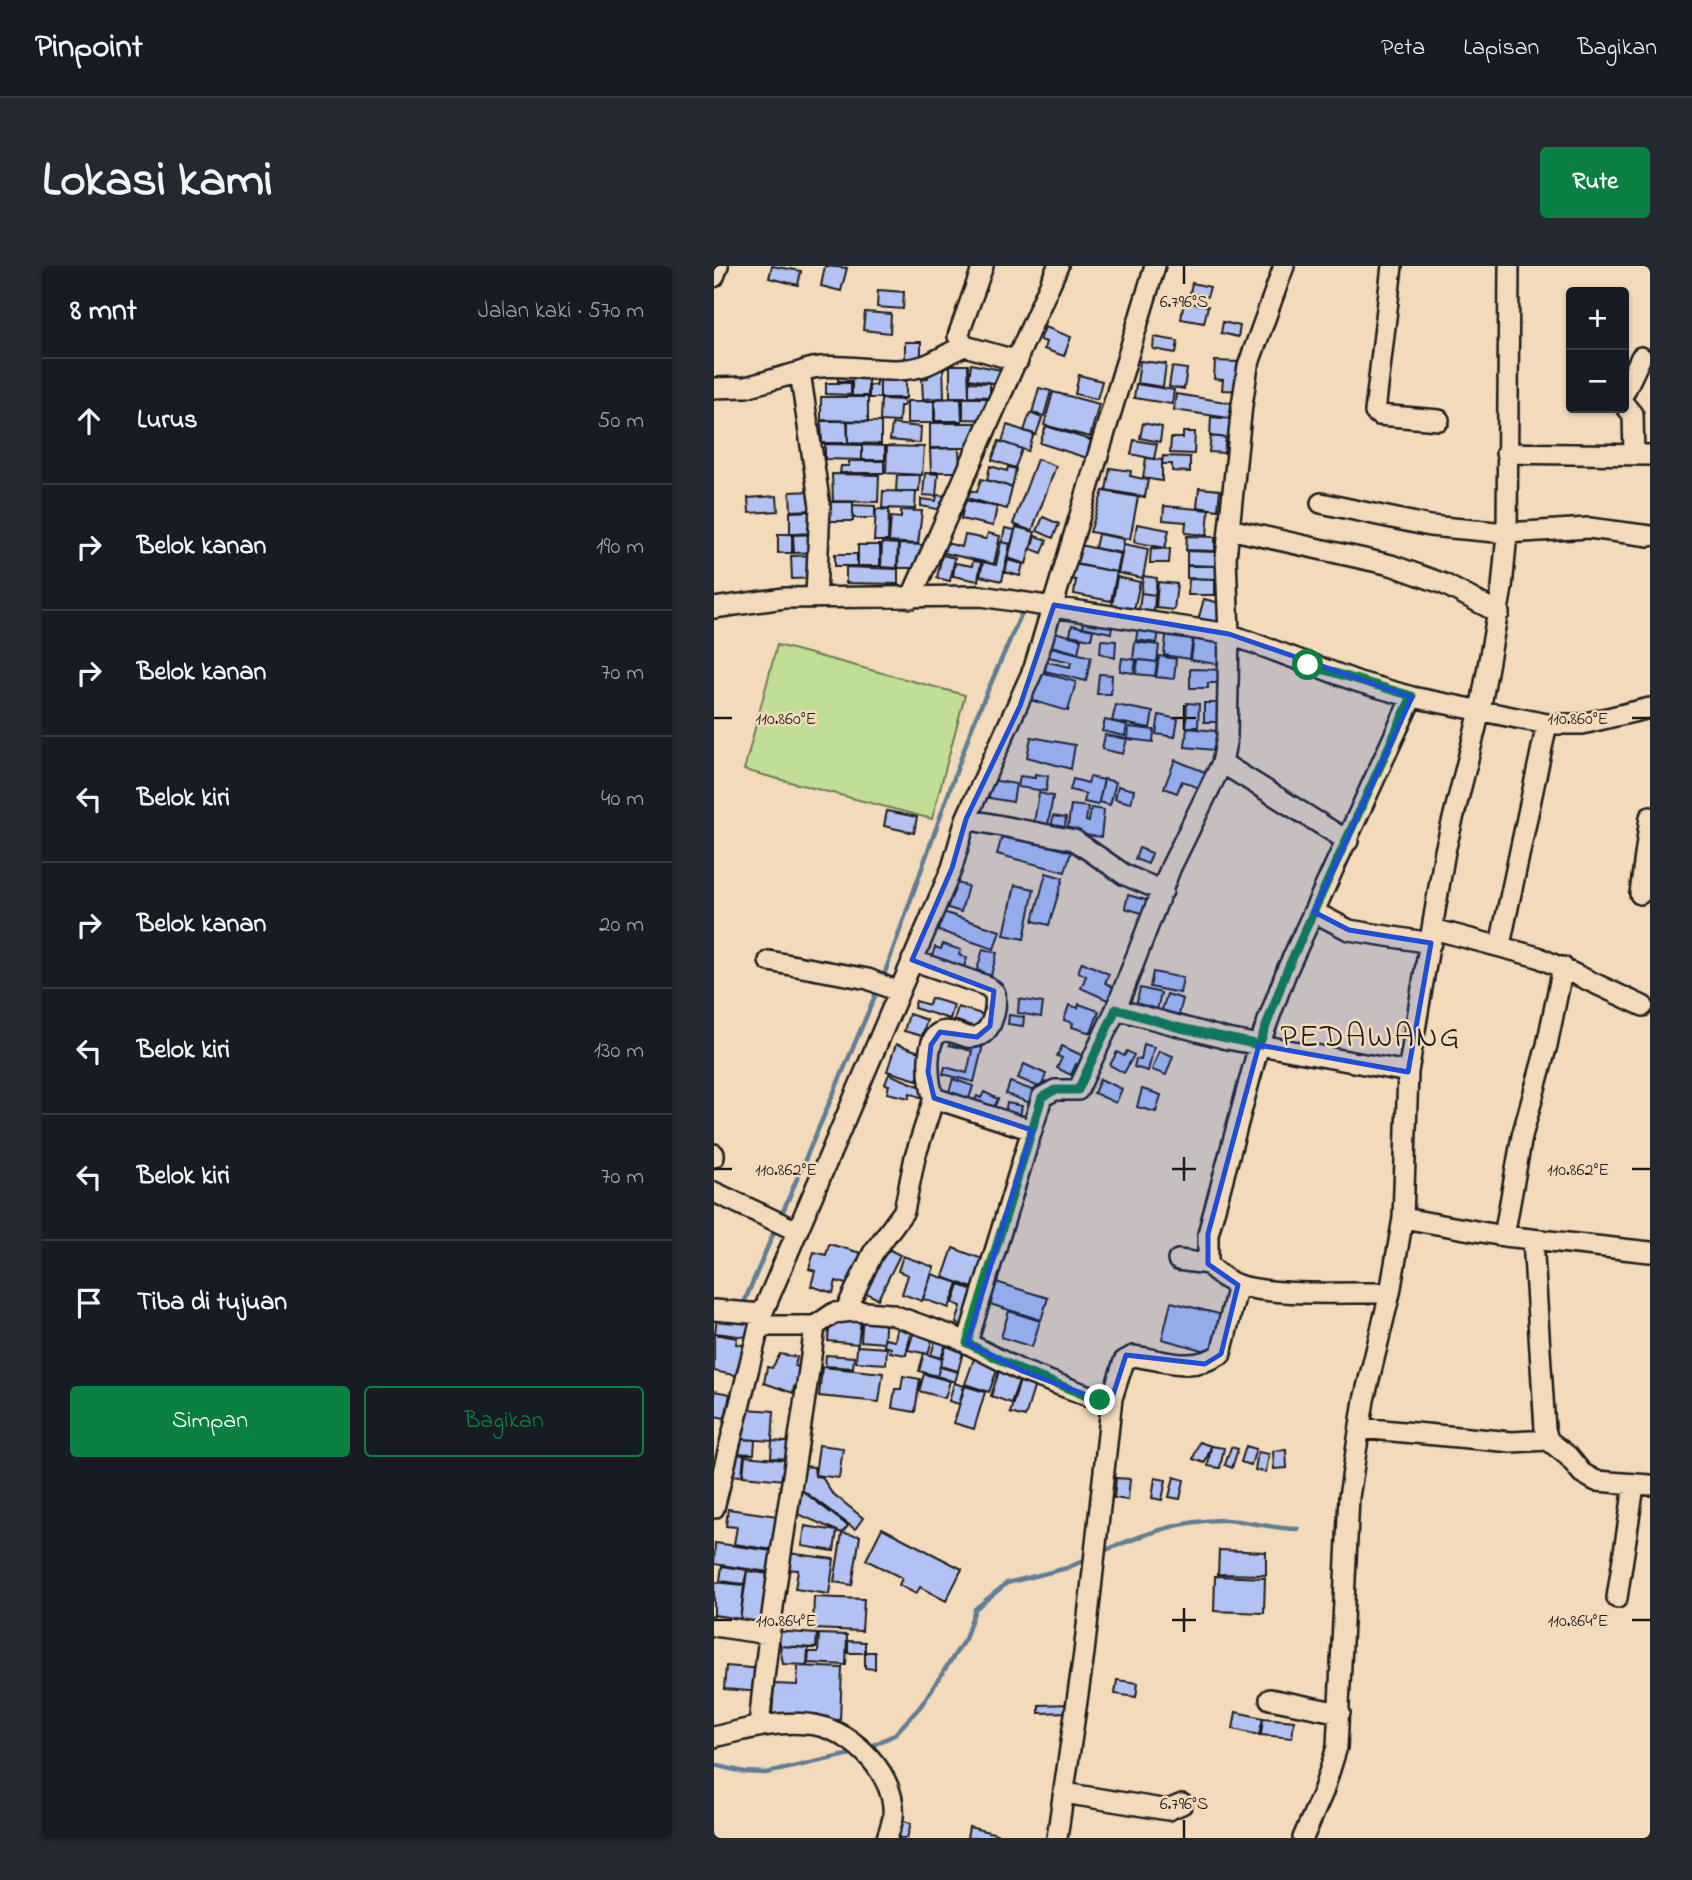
<!DOCTYPE html>
<html lang="id">
<head>
<meta charset="utf-8">
<style>
  body { margin:0; font-family:"Indie Flower",sans-serif; background:#242831; color:#f1f3f6 }
  .controls { position:absolute; right:21px; top:21px; display:grid; overflow:hidden; border-radius:7px; box-shadow:0 2px 5px #0004 }
  .controls button { width:63px; height:63px; display:grid; place-items:center; padding:0; border:0; border-bottom:2px solid #363941; background:#171b24; color:#f1f3f6; font:35px sans-serif }
  .stop { position:absolute; width:21px; height:21px; margin:-16px; border:5px solid #0b8043; border-radius:50%; background:#fff }
  .stop.end { background:#0b8043; border-color:#fff; box-shadow:0 2px 7px #0008 }
  .list { margin:0; padding:0; list-style:none }
  h2 { display:flex; justify-content:space-between; align-items:center; height:91px; margin:0; padding:0 28px; font-size:30px }
  h2 small { font-size:23px; font-weight:400; color:#9ea1a6 }
  .list li { display:grid; grid-template-columns:46px 1fr auto; gap:21px; align-items:center; box-sizing:border-box; height:126px; padding:0 28px; border-top:2px solid #363941 }
  .list b { display:block; font-size:26px; white-space:nowrap }
  .list em { font-size:23px; font-style:normal; color:#9ea1a6 }
  .actions { display:flex; gap:14px; padding:21px 28px }
  .actions a { flex:1; padding:16px 0; border:2px solid #0b8043; border-radius:7px; text-align:center; font-size:24px; color:#0b8043 }
  .actions .main { background:#0b8043; color:#fff }
  .icon { flex:none; width:38px; height:38px; fill:none; stroke:currentColor; stroke-width:2; stroke-linecap:round; stroke-linejoin:round }
  .map { position:relative; flex:none; width:936px; height:1572px; overflow:hidden; border-radius:7px }
  header { display:flex; align-items:center; gap:42px; box-sizing:border-box; height:98px; padding:0 35px; background:#171b24; border-bottom:2px solid #363941 }
  header strong { font-size:33px }
  nav { display:flex; gap:38px; margin-inline-start:auto; font-size:24px }
  .intro { display:flex; align-items:center; justify-content:space-between; box-sizing:border-box; height:168px; padding:0 42px }
  h1 { margin:0; font-size:49px }
  .button { padding:18px 32px; border-radius:7px; background:#0b8043; color:#fff; font-size:24px; font-weight:700 }
  main { display:flex; gap:42px; padding:0 42px }
  aside { flex:1; background:#171b24; border-radius:7px; box-shadow:0 2px 5px #0004 }
  .map>svg:first-child { display:block }
  .green { fill:#c0de95; stroke:#6e7d58; stroke-width:2 }
  .lines { fill:none; stroke-linecap:round; stroke-linejoin:round }
  .stream { stroke:#5f7e97; stroke-width:4.5 }
  .building { fill:#b2c2f2; stroke:#1c1c1c; stroke-width:2 }
  .minor-casing { stroke:#1c1c1c; stroke-width:24 }
  .minor { stroke:#f2daba; stroke-width:19 }
  .route { stroke:#0b8043; stroke-width:9 }
  .marked { fill:#1d4ed8; fill-opacity:0.2; stroke:#1d4ed8; stroke-width:5; stroke-linejoin:round }
  .ticks { fill:none; stroke:#1c1c1c; stroke-width:2.5 }
  .labels { text-anchor:middle; dominant-baseline:central; stroke-width:5; stroke-linejoin:round; paint-order:stroke }
  .quarter-label { font-size:32px; letter-spacing:2px; fill:#1c1c1c; stroke:#f2daba }
  .ticks-label { font-size:18px; text-anchor:middle; fill:#1c1c1c; stroke:#f2daba; stroke-width:5; stroke-linejoin:round; paint-order:stroke }
</style>
</head>
<body>
<header>
<strong>Pinpoint</strong>
<nav><a>Peta</a><a>Lapisan</a><a>Bagikan</a></nav>
</header>
<div class="intro"><h1>Lokasi kami</h1><a class="button">Rute</a></div>
<main>
<aside>
<h2>8 mnt<small>Jalan kaki · 570 m</small></h2>
<ul class="list">
<li><svg class="icon" aria-label="ahead" viewBox="0 0 24 24"><path d="M12 20V5M6 11l6-6 6 6"/></svg><div><b>Lurus</b></div><em>50 m</em></li>
<li><svg class="icon" aria-label="right" viewBox="0 0 24 24"><path d="M7 20v-9h11M14 6l5 5-5 5"/></svg><div><b>Belok kanan</b></div><em>190 m</em></li>
<li><svg class="icon" aria-label="right" viewBox="0 0 24 24"><path d="M7 20v-9h11M14 6l5 5-5 5"/></svg><div><b>Belok kanan</b></div><em>70 m</em></li>
<li><svg class="icon" aria-label="left" viewBox="0 0 24 24"><path d="M17 20v-9H6M10 6l-5 5 5 5"/></svg><div><b>Belok kiri</b></div><em>40 m</em></li>
<li><svg class="icon" aria-label="right" viewBox="0 0 24 24"><path d="M7 20v-9h11M14 6l5 5-5 5"/></svg><div><b>Belok kanan</b></div><em>20 m</em></li>
<li><svg class="icon" aria-label="left" viewBox="0 0 24 24"><path d="M17 20v-9H6M10 6l-5 5 5 5"/></svg><div><b>Belok kiri</b></div><em>130 m</em></li>
<li><svg class="icon" aria-label="left" viewBox="0 0 24 24"><path d="M17 20v-9H6M10 6l-5 5 5 5"/></svg><div><b>Belok kiri</b></div><em>70 m</em></li>
<li><svg class="icon" aria-label="arrive" viewBox="0 0 24 24"><path d="M6 21V4h12l-3 4 3 4H6"/></svg><div><b>Tiba di tujuan</b></div></li>
</ul>
<div class="actions"><a class="main">Simpan</a><a>Bagikan</a></div>
</aside>
<div class="map">
<svg width="936" height="1572" viewBox="0 0 936 1572">
  <rect width="100%" height="100%" fill="#f2daba"/>
  <filter id="ink" filterUnits="userSpaceOnUse"><feTurbulence type="fractalNoise" baseFrequency=".0143" numOctaves="2"/><feDisplacementMap in="SourceGraphic" scale="14" xChannelSelector="R" yChannelSelector="G"/><feConvolveMatrix kernelMatrix="1 2 1 2 8 2 1 2 1" color-interpolation-filters="sRGB"/></filter>
  <g filter="url(#ink)">
    <path class="green" d="M63,379l188,50 -33,124 -188,-49z"/>
    <g class="lines">
      <path class="stream" d="M169,712l90,-254 50,-114
        M67,950l97,-227
        M29,1039l33,-78
        M387,1286c39,-16 78,-32 121,-32 25,0 50,9 76,9
        M153,1482l27,-13 26,-28 45,-68 10,-30 32,-26 60,-15 20,-9
        M0,1499l30,7 22,1 90,-20"/>
    </g>
    <path class="building" d="M58,0l29,5 -3,14 -29,-7z
      M111,0l22,2 -6,23 -20,-5z
      M478,17l18,4 -3,10 -17,-4z
      M164,24l26,2 -1,17 -26,-2z
      M470,36l24,4 -4,17 -23,-4z
      M151,46l26,2 -1,19 -27,-3z
      M509,56l17,4 -2,11 -17,-4z
      M331,61l26,10 -7,19 -20,-7 2,-7 -6,-2z
      M440,71l24,4 -2,12 -23,-4z
      M191,76h16v21h-16z
      M426,95l26,3 -3,23 -26,-4z
      M501,95l25,1 4,29 -22,-1 1,-10 -9,-1z
      M214,98h15l1,34 -21,1 -1,-20 6,-1z
      M257,98l30,6 -2,14 -30,-5z
      M236,99h18l1,32h-19z
      M458,101l15,2 -3,20 -15,-2z
      M124,103l30,1v26h-16v-15h-14z
      M166,104h26v28h-26z
      M162,109h4v23h-11v-13h7z
      M365,109l23,6 -5,18 -22,-5z
      M255,116l21,1v14l-21,-1z
      M112,117h25v12l-25,-1z
      M422,118l38,6 -2,14 -38,-6z
      M325,122l12,3 -7,25 -12,-3z
      M339,126l46,12 -9,33 -46,-12z
      M462,128l56,9 -3,15 -55,-8z
      M107,131h47v24l-47,-1z
      M247,132l1,23h-27v-22z
      M249,132h28v22l-28,-1z
      M167,133l23,1v6h-4l-1,16 -19,-1z
      M193,135h27v22h-27z
      M316,147l12,5 -6,17 -12,-4z
      M497,151l22,2 -2,19 -21,-2z
      M107,155h26l1,22h-26z
      M134,155l33,1v22l-33,-1z
      M216,157h51v9h-8v16h-43z
      M429,157l19,4 -2,15 -20,-4z
      M178,158l29,3 -1,16 -30,-3z
      M293,159l27,9 -6,17 -26,-9z
      M332,160l47,15 -6,17 -47,-15z
      M469,166h12l-1,22 -24,-1 1,-15h12z
      M497,170l15,2 -2,15 -15,-1z
      M420,174l23,4 -3,15 -23,-5z
      M285,175l23,8 -7,19 -23,-8z
      M111,178l37,1v15l-37,-1z
      M148,179l23,1v14h-23z
      M173,180l37,1 -2,28 -36,-2z
      M245,182l1,24h-29l-1,-23z
      M449,190l27,1v15l-18,-1v-7h-10z
      M432,192l16,2v21l-19,-3z
      M323,193l19,7 -24,65 -19,-7z
      M135,195h35v12h-44l1,-7h8z
      M276,200l17,5 1,-4 8,2 -4,18 -25,-7z
      M396,202l21,3 -1,5 18,4 -3,17 -39,-7z
      M211,207l13,1 -2,22 -13,-1z
      M118,208l47,1 -1,27 -45,-1z
      M183,209h23l-1,16h-23z
      M267,213l31,8 -5,22 -40,-11 2,-8 8,2z
      M485,222l21,2 -2,20 -21,-3z
      M100,225v19l-23,1 -1,-19z
      M169,225l33,1 -1,17 -33,-1z
      M389,225l35,6 -8,42 -40,-7z
      M223,229l13,1 -2,15 -27,-5v-7l15,2z
      M63,230l1,15 -29,2 -1,-15z
      M251,234l32,7 -4,19 -32,-7z
      M115,236h24v19h-25z
      M139,239l22,1v12h-22z
      M450,240l45,4 -2,25 -22,-2 1,-11 -23,-2z
      M162,243l13,1 -1,31h-14z
      M187,244l21,1 -4,33 -29,-2 2,-25 10,1z
      M104,245v22l-28,1v-22z
      M329,251l16,7 -6,14 -16,-7z
      M423,258l32,6 -4,18 -31,-6z
      M302,261l19,5 -9,32 -18,-6z
      M291,262l10,2 -4,14 -9,-2z
      M274,267l12,3 -6,28 -50,-11 2,-10 16,4 3,-12 21,4z
      M64,268h14v19h-14z
      M104,268l1,18 -25,1 -1,-18z
      M384,268l26,5 -2,14 -27,-5z
      M321,270l12,4 -5,13 -11,-4z
      M473,270l28,1v14l-29,-1z
      M287,276l9,2 -8,37 -22,-5 3,-14 13,3z
      M168,277l16,1 -1,24 -16,-1z
      M185,278l25,1 1,23h-27z
      M410,278l24,5 -5,29 -25,-5z
      M144,279h22v21h-22z
      M366,279l41,9 -4,18 -41,-8z
      M437,282l19,1 -1,14h-19z
      M473,285l29,1v14l-29,-1z
      M121,288h22v12h-22z
      M103,289v23l-25,1 -1,-23z
      M228,289l13,3 -5,23 -13,-3z
      M294,294l15,4 -3,12 -15,-4z
      M259,295l8,1 -3,19 -25,-5 2,-13 17,3z
      M359,298l44,8 -6,29 -37,-7 2,-14 -6,-1z
      M473,300h31v13l-31,-1z
      M132,301l52,2v15l-52,-1z
      M429,310l14,2 -2,17 -14,-2z
      M403,311l23,5 -6,28 -22,-4z
      M475,313l26,1v15h-27z
      M444,316l19,2 -3,26 -18,-2z
      M427,327l14,2 -1,17 -15,-1z
      M490,333l20,5 -5,21 -21,-5z
      M372,345l28,6 -3,16 -28,-6z
      M425,356l21,3 -3,18 -21,-3z
      M358,359l21,5 -2,9 -21,-4z
      M453,361l27,3 -4,29 -26,-4z
      M332,364l35,9 -3,14 -35,-9z
      M481,364l32,6 -4,29 -32,-5z
      M387,374l15,1 -1,17 -15,-5z
      M421,376l24,3 -2,17 -24,-3z
      M333,380l44,11 -5,24 -45,-11 2,-9 27,6 1,-5 -27,-6z
      M445,390l17,3 -2,20 -18,-2z
      M408,392l14,2 -2,13 -14,-2z
      M424,394l19,2 -2,14 -19,-2z
      M476,403l36,1 -1,13h-17v5h-18z
      M320,404l42,12 -8,29 -41,-12z
      M385,408l13,1 -1,19h-14z
      M473,437l12,1 -1,23h-12z
      M490,437h21v19h-21z
      M402,439l37,7 -3,16 -38,-7z
      M445,449l19,4 -3,18 -19,-3z
      M391,454l22,5 -2,11 -23,-5z
      M415,461l25,3 -1,12 -25,-3z
      M473,462l38,4 -2,19 -38,-4z
      M391,469l22,4 -4,15 -21,-5z
      M317,471l44,8 -4,24 -44,-12z
      M461,494l35,14 -6,16 -22,-9 -5,12 -13,-5z
      M321,508l13,2 -2,15 -28,-4 2,-11 15,2z
      M376,511l14,3 -6,25 -14,-3 2,-8 -16,-4 3,-11 15,4z
      M390,513l12,3 -6,23 -11,-3z
      M277,514l25,4 -3,18 -24,-4z
      M404,520l16,4 -3,13 -16,-4z
      M325,527l14,3 -6,35 -14,-3z
      M357,539l17,2 -2,14 3,1 2,-14 13,2 -3,27 -34,-4z
      M173,545l30,6 -3,16 -30,-7z
      M339,550l13,2 -2,15 -13,-2z
      M289,567l68,19 -6,20 -68,-18z
      M425,582l13,5 -4,11 -13,-5z
      M332,607l17,5 -14,47 -16,-4z
      M239,616l15,4 -7,26 -16,-5z
      M301,619l19,4 -10,50 -20,-4z
      M414,629l21,6 -4,13 -20,-6z
      M229,646l57,19 -6,18 -57,-19z
      M229,678l18,6 -2,5 8,3 -3,9 -8,-3 -2,6 -18,-6 2,-6 -6,-2 3,-9 6,2z
      M269,683l14,4 -7,26 -9,-2 2,-5 -6,-2z
      M368,696l27,12 -4,9 13,6 -6,13 -31,-14 5,-12 -8,-4z
      M439,706l30,6 -3,15 -30,-6z
      M426,722l21,5 -4,17 -21,-4z
      M453,728l16,5 -5,19 -17,-5z
      M217,732l23,7 -4,14 -36,-11 2,-7 13,4z
      M305,733l24,4 -2,14 -23,-4z
      M365,738l20,7 -8,22 -19,-6 1,-4 -9,-3 5,-15 9,3z
      M244,741l27,8 -4,14 -27,-9z
      M195,748l18,6 -5,16 -18,-5z
      M295,749l15,2 -1,9 -15,-2z
      M238,770l31,9 -9,37 -31,-8 2,-7 22,6 5,-22 -23,-6z
      M182,778l29,10 -8,26 -30,-9z
      M430,778l10,3 -6,24 -14,-4 2,-8 5,1z
      M348,780l28,13 -5,9 -9,-4 -5,11 -14,-7 5,-10 -5,-2z
      M413,785l7,4 -10,18 -14,-8 7,-13 7,4z
      M445,785l14,5 -7,19 -14,-5z
      M310,798l22,10 -5,14 -23,-10z
      M175,808l35,14 1,11 -15,-6 -1,5 -22,-5 2,-8 -4,-1z
      M239,813l20,7 -5,16 -20,-7z
      M386,813l22,10 -6,14 -22,-10z
      M296,816l25,9 -5,12 -24,-9z
      M428,823l19,6 -5,17 -19,-5z
      M270,826l14,7 -6,13 -19,-8 4,-8 4,2z
      M293,837l15,3 -3,14 -15,-3z
      M115,978l32,9 -9,33 -16,-5 -3,12 -22,-7 4,-15 -6,-2 5,-17 12,3z
      M172,982l14,7 -22,44 -14,-7z
      M239,982l35,13 -10,29 -35,-13z
      M189,990l31,11 -12,34 -20,-7 6,-19 -10,-4z
      M218,1008l26,9 -9,25 -26,-9z
      M282,1016l52,16 -7,22 -51,-16z
      M245,1019l20,7 -11,35 -12,-4 5,-17 -8,-3z
      M457,1036l52,13 -10,38 -51,-14z
      M295,1045l31,10 -8,26 -31,-10z
      M149,1046l23,2 -2,29 -23,-2z
      M148,1047l-4,31 -30,-3 2,-24z
      M3,1051l40,6 -3,15 -39,-5z
      M184,1056l14,3 -6,30 -16,-3 1,-4 -7,-2 1,-7 10,2z
      M200,1065l19,6 -5,17 -20,-4z
      M224,1066l11,4 -8,22 -10,-3z
      M0,1068l23,4 -1,6 13,2 -6,31 -29,-6z
      M143,1080l30,2 -1,16 -30,-2z
      M232,1080l17,6 -5,19 -18,-5z
      M210,1087l18,6 -5,17 -18,-5z
      M262,1087l24,9 -11,30 -24,-8z
      M66,1088l17,3 -2,9 14,3 -3,21 -12,-3 -1,6 -29,-10 3,-16 5,1z
      M112,1089l28,2 -1,11 -28,-2z
      M288,1096l20,10 -11,31 -20,-7z
      M108,1101l61,6 -4,29 -60,-6z
      M226,1101l18,5 -3,10 -18,-6z
      M210,1108l26,7 -5,17 -26,-7z
      M308,1108l15,4 -12,39 -15,-4z
      M189,1110l17,3 -5,33 -23,-4 3,-19h6z
      M240,1117l10,3 -5,18 -10,-3z
      M251,1120l20,6 -11,37 -20,-6z
      M0,1125l16,3 -5,24 -11,-2z
      M31,1143l29,2 -2,30 -29,-2z
      M17,1173l24,1 -1,14 -23,-1z
      M58,1175l27,2 -2,16 -26,-1z
      M485,1176l12,4 -6,17 -12,-4z
      M105,1179l24,3 -4,30 -24,-3z
      M497,1180l13,2 -4,20 -12,-2z
      M532,1180l10,3 -5,16 -10,-3z
      M517,1181l7,2 -6,19 -7,-3z
      M572,1184l1,18 -13,1 -1,-18z
      M544,1186l11,2 -3,18 -11,-2z
      M21,1188l9,1 -2,21 -16,-1z
      M31,1190l41,4 -2,20 -41,-4z
      M87,1200l13,1 1,9 7,1 9,15 32,26 -8,11 -57,-42z
      M460,1211l10,3 -4,19 -11,-2z
      M402,1212l14,1 -2,21 -14,-2z
      M441,1212l11,2 -4,20 -10,-2z
      M87,1224l47,36 -6,7 -44,-19z
      M14,1243l50,7 -4,34 -40,-6 3,-17 -11,-1z
      M91,1260l32,5 -3,20 -32,-5z
      M168,1262l80,41 -16,32 -26,-14 -4,7 -17,-9 3,-7 -36,-18z
      M128,1267l18,3 -8,49 -18,-3z
      M1,1277l64,9 -4,21 -61,-9z
      M505,1284l47,2v23l-48,-1z
      M74,1287l46,6 -5,35 -34,-5 3,-19 -13,-1z
      M8,1300l25,4 -3,14 -24,-3z
      M33,1305l29,4 -8,51 -28,-5z
      M501,1310l50,2 -1,35 -50,-2z
      M0,1316l30,3 -4,35 -26,-4z
      M100,1331l50,2 -2,32 -49,-2z
      M59,1365l44,3 -1,14 -36,-2v-3l-8,-1z
      M105,1368l28,1 -1,30 -38,-2 1,-11h9z
      M134,1375l17,1v11h-17z
      M66,1380l28,2 -1,17 -24,-1z
      M151,1386h10v17l-10,-1z
      M12,1400l37,3 -2,23 -37,-3z
      M84,1400l44,2 -2,52 -68,-3 2,-33 23,1z
      M403,1414l21,3 -2,14 -21,-3z
      M357,1438v8l-32,1v-8z
      M522,1446l27,6 -4,17 -26,-6z
      M549,1452l31,3 -2,17 -31,-3z
      M182,1553l15,4 -4,15h-16z
      M255,1561l28,7v4h-30z"/>
    <g class="lines">
      <defs>
        <path id="minor" d="M269,0l-25,70 7,10 53,15
          M678,0l-17,146 4,3 60,5
          M0,11l4,-11
          M86,106c34,-15 89,7 126,-7 13,-5 25,-14 39,-19
          M0,122l32,-1 54,-15 20,134 -4,90
          M910,127l17,-36
          M910,138l9,11 1,40
          M792,187l144,2
          M607,237l109,23 77,7 82,-5 61,8
          M515,263l162,36 53,19 55,29
          M197,332l147,-332
          M0,342l70,-10 197,-2 248,38 130,48 53,15 135,27h35l68,-16
          M508,497l126,78
          M252,553l108,21 51,35 38,16
          M926,628l10,-77
          M600,646l35,18 82,13
          M719,663l105,28 105,49
          M786,679l47,-221
          M198,694l75,26 8,7c2,17 -3,47 -27,44 -7,-2 -19,-8 -27,-5 -17,5 -13,53 -7,66l98,32
          M55,695l99,18 31,13
          M402,743l111,30 181,33
          M0,888v3
          M0,926l83,39
          M689,952l101,18 146,16
          M790,970l18,-100 25,-91 16,-78
          M819,974l12,189 3,11 20,16 14,17 14,8 54,4
          M464,994l30,4
          M676,1027c-44,-1 -111,4 -152,-8 -12,-4 -21,-12 -30,-21v-30l51,-189 28,-75 125,-273
          M0,1044l48,4 190,-446 14,-49 68,-151 121,-402
          M131,1046l28,-59 31,-42 11,-54 19,-59
          M45,1060h56l19,-13 20,-2 36,3 65,23 67,34 78,29 12,-2 12,-37 9,-5c33,4 57,17 88,-2l17,-69
          M253,1077l75,-246 13,-7h23l38,-81 55,-142 51,-104 5,-26 2,-103 -3,-76 16,-153 6,-39 36,-100
          M646,1162l152,14 36,-2
          M0,1242l48,-193
          M903,1332l17,-112
          M0,1360l54,8
          M556,1433l70,14
          M45,1461c12,-135 39,-267 56,-401
          M0,1471c32,-8 68,-18 101,-12 39,7 82,51 78,92 -1,7 -4,14 -6,21
          M350,1527l104,17 14,-6
          M343,1572l27,-185 28,-255
          M589,1572l20,-46 14,-45 12,-250 15,-97 26,-107 13,-75 5,-146 37,-221 35,-140 22,-123 5,-55 2,-267"/>
      </defs>
      <use href="#minor" class="minor-casing"/>
      <use href="#minor" class="minor"/>
    </g>
  </g>
  <g class="lines" filter="url(#ink)">
    <path class="route" d="M386,1134l-78,-29 -55,-28 75,-246 13,-7h23l38,-81 60,18 83,18 28,-75 125,-274 -104,-31"/>
  </g>
  <path class="marked" d="M340,339l175,29 183,63 -98,215 35,18 82,13 -23,129 -149,-27 -51,189v30l30,21 -17,69 -16,10 -79,-9 -14,43 -12,2 -78,-29 -55,-28 65,-213 -98,-32 -6,-26 3,-27 9,-13 37,5 13,-11 4,-35 -82,-31 40,-92 14,-49 54,-113z"/>
  <path class="ticks" d="M470,0v18M470,439v25M0,452h18M458,452h24M918,452h18M470,891v24M0,903h18M458,903h24M918,903h18M470,1342v24M0,1354h18M458,1354h24M918,1354h18M470,1554v18"/>
  <g class="labels">
    <g class="quarter-label">
      <text x="657" y="772">PEDAWANG</text>
    </g>
  </g>
  <g class="ticks-label">
    <text x="470" y="41">6.796°S</text>
    <text x="72" y="458">110.860°E</text>
    <text x="864" y="458">110.860°E</text>
    <text x="864" y="909">110.862°E</text>
    <text x="72" y="909">110.862°E</text>
    <text x="72" y="1360">110.864°E</text>
    <text x="864" y="1360">110.864°E</text>
    <text x="470" y="1543">6.796°S</text>
  </g>
</svg>
<div class="controls">
<button>+</button>
<button>−</button>
</div>
<div class="stop" style="left:594px;top:399px"></div>
<div class="stop end" style="left:386px;top:1134px"></div>
</div>
</main>
</body>
</html>
